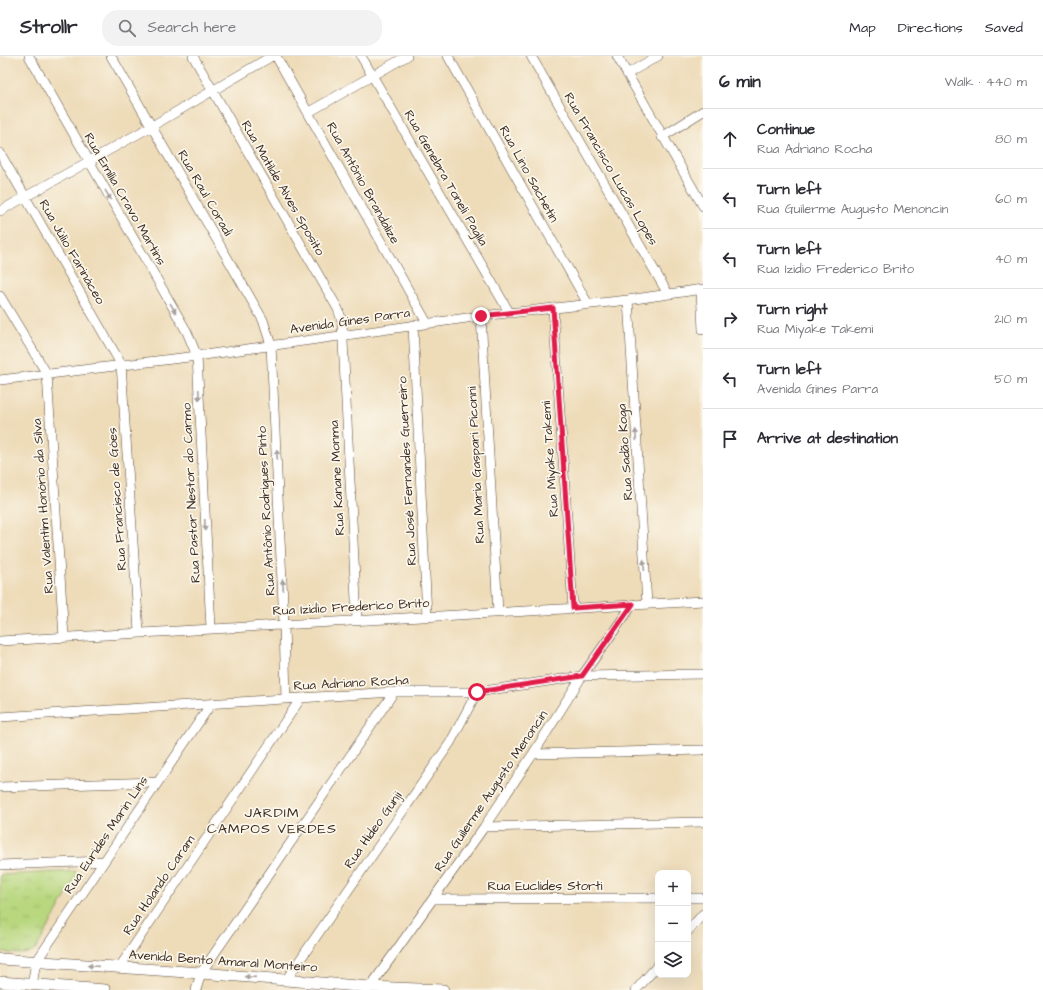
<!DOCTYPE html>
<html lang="en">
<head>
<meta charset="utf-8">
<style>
  body { margin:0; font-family:"Architects Daughter",sans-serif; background:#f2f2f3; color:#2b2b33 }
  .controls { position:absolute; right:12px; bottom:12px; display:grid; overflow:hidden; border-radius:8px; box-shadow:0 4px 16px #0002 }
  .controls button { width:36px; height:36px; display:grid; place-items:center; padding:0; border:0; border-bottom:1px solid #e1e1e2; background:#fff; color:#2b2b33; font:20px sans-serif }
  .stop { position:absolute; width:12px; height:12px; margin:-9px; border:3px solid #e11d48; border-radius:50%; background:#fff }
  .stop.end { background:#e11d48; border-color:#fff; box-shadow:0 1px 4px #0008 }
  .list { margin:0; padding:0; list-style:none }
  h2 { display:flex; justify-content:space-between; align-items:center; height:52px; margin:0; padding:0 16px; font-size:17px }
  h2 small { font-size:13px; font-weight:400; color:#7c7c81 }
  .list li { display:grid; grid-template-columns:26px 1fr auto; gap:12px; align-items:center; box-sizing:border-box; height:60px; padding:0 16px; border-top:1px solid #e1e1e2 }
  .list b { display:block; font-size:15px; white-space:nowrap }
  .list p { margin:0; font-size:13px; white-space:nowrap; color:#7c7c81 }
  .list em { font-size:13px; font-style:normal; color:#7c7c81 }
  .icon { flex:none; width:22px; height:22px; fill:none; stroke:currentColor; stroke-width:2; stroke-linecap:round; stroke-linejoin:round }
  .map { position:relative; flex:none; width:703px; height:934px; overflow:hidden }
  header { display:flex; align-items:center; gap:24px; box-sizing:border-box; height:56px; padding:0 20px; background:#fff; border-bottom:1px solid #e1e1e2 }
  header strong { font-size:19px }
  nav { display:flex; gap:22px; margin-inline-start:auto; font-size:14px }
  .search { width:280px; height:36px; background:#f2f2f3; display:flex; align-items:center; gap:10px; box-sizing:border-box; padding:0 14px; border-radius:16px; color:#7c7c81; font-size:15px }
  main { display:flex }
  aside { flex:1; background:#fff }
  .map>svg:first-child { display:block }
  .grass { fill:url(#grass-tufts); stroke:#7a804e }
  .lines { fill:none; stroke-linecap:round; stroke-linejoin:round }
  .minor-casing { stroke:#564535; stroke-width:10 }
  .tertiary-casing { stroke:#564535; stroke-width:12 }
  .minor { stroke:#fff; stroke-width:9 }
  .tertiary { stroke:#fff; stroke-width:11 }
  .oneway { fill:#a79f9a }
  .route { stroke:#e11d48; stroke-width:5 }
  .labels { text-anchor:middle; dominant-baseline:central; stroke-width:3.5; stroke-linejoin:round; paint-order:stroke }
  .street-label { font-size:13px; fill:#3b2a1e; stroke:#fbf7ec }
  .neighbourhood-label { font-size:14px; letter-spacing:1px; fill:#3b2a1e; stroke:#fbf7ec }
</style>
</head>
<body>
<header>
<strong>Strollr</strong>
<div class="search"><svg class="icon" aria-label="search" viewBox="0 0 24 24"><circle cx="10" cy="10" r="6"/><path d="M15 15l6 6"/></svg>Search here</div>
<nav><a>Map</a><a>Directions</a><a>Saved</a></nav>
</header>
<main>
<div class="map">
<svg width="703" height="934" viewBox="0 0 703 934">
  <defs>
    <pattern id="grass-tufts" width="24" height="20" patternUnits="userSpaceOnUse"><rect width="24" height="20" fill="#b8d77e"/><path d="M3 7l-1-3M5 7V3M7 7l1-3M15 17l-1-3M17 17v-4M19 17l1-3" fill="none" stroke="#9fb96c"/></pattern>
  </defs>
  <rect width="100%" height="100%" fill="#fbf7ec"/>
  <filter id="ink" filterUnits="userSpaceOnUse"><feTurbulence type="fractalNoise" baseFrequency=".025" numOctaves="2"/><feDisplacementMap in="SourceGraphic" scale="8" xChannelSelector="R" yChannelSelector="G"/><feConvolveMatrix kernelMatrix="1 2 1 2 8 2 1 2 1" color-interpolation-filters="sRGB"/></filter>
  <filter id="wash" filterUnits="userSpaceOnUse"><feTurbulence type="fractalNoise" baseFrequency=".012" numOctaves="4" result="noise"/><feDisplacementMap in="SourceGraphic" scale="16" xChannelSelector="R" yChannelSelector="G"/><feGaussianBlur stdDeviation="0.9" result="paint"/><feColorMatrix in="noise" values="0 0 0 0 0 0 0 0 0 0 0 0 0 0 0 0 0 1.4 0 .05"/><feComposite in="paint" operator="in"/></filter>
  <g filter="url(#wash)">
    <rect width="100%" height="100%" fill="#eedcb9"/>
    <path class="grass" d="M75,815l2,2v3l-41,73c-9,8 -24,4 -36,3v-77z"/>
  </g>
  <g filter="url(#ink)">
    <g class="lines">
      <defs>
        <path id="minor" d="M29,0l158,276 10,24 14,272
          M111,0l152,264 8,25 13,279 2,75
          M193,0l145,253 4,12 15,299
          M276,0l151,267
          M361,0l148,256
          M448,0l140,248
          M531,0l137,238
          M617,0l86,150
          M627,18l31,-18
          M309,56l98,-56
          M662,81l41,-26
          M0,97l121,211 18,268
          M0,155l152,-85 120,-70
          M701,234l2,40
          M0,240l47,78 17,263
          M628,244l19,304
          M553,252l20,300
          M481,260l17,296
          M413,269l14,291
          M0,324l197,-24 284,-40 147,-16 75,-11
          M0,585l703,-40
          M0,661l394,-25h83l105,-16 121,-2
          M533,698l170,-4
          M0,731l157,-5
          M484,771l219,-5
          M0,809l104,-4
          M688,842h15
          M433,843l225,-1
          M688,875l15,-17
          M119,912l182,-270
          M286,924l164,-237 27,-51
          M32,929l4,-23 175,-258
          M196,934l5,-17 193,-281
          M368,934l116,-163 49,-73 49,-78 51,-72
          M636,934l22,-25"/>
        <path id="tertiary" d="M0,903l201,14 169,14 73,3
          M0,926l105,8"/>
      </defs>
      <use href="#minor" class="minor-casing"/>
      <use href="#tertiary" class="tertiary-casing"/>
      <use href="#minor" class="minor"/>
      <use href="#tertiary" class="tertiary"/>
    </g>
    <defs><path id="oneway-solid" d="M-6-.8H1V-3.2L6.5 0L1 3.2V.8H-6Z"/></defs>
    <g class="oneway">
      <use href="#oneway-solid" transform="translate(108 139) rotate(60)"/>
      <use href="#oneway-solid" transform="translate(173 252) rotate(60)"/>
      <use href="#oneway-solid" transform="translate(199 339) rotate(87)"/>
      <use href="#oneway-solid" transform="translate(636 379) rotate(-94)"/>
      <use href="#oneway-solid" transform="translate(277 399) rotate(-93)"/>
      <use href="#oneway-solid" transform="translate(205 469) rotate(87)"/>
      <use href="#oneway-solid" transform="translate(644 509) rotate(-94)"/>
      <use href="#oneway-solid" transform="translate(283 529) rotate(-93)"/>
      <use href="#oneway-solid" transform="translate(93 910) rotate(-176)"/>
      <use href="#oneway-solid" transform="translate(250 921) rotate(-176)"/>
    </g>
  </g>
  <g class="lines" filter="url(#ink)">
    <path class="route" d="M477,636l105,-16 51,-72 -60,4 -20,-300 -72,8"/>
  </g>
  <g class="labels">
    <g class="street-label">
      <text transform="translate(611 113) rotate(60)">Rua Francisco Lucas Lopes</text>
      <text transform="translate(529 118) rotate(61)">Rua Lino Sachetin</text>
      <text transform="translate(446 122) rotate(60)">Rua Genebra Toneli Paglia</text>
      <text transform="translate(363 127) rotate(61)">Rua Antônio Brandalize</text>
      <text transform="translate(283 132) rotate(60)">Rua Matilde Alves Sposito</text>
      <text transform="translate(205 137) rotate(60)">Rua Raul Coradi</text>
      <text transform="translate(125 143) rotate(60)">Rua Emília Cravo Martins</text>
      <text transform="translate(72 196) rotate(60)">Rua Júlio Farináceo</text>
      <text transform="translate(350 265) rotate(-8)">Avenida Gines Parra</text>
      <text transform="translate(625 396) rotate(-94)">Rua Sadão Koga</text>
      <text transform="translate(550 403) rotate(-94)">Rua Miyake Takemi</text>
      <text transform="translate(476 409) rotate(-93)">Rua Maria Gaspari Piconni</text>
      <text transform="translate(407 415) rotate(-93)">Rua José Fernandes Guerreiro</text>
      <text transform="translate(337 422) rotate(-93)">Rua Kanane Monma</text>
      <text transform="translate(191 437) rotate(-93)">Rua Pastor Nestor do Carmo</text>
      <text transform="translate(117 443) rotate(-94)">Rua Francisco de Góes</text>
      <text transform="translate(43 450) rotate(-94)">Rua Valentim Honório da Silva</text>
      <text transform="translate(266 455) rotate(-93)">Rua Antônio Rodrigues Pinto</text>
      <text transform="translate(351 551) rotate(-3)">Rua Izidio Frederico Brito</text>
      <text transform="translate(351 627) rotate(-3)">Rua Adriano Rocha</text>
      <text transform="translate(491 735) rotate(-56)">Rua Guilerme Augusto Menoncin</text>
      <text transform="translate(373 774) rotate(-55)">Rua Hideo Gunji</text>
      <text transform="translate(106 779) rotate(-56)">Rua Eurides Marin Lins</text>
      <text transform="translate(159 829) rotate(-56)">Rua Holando Caram</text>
      <text x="545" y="830">Rua Euclides Storti</text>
      <text transform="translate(223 905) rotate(4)">Avenida Bento Amaral Monteiro</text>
    </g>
    <g class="neighbourhood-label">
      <text x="272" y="757">JARDIM<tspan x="272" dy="16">CAMPOS VERDES</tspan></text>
    </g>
  </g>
</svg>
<div class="controls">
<button>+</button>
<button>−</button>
<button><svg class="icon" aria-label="layers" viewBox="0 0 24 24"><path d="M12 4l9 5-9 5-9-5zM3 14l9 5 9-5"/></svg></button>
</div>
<div class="stop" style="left:477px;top:636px"></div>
<div class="stop end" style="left:481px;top:260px"></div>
</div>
<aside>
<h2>6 min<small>Walk · 440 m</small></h2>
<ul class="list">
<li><svg class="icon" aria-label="ahead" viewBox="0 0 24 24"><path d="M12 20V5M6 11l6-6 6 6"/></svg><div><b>Continue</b><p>Rua Adriano Rocha</p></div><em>80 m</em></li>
<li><svg class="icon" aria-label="left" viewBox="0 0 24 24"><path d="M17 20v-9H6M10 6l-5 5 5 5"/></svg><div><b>Turn left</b><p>Rua Guilerme Augusto Menoncin</p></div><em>60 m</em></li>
<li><svg class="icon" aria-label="left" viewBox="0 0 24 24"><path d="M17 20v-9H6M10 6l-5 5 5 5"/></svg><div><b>Turn left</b><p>Rua Izidio Frederico Brito</p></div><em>40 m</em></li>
<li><svg class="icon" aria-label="right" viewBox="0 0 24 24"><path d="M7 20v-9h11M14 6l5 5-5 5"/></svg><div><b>Turn right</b><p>Rua Miyake Takemi</p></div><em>210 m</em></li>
<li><svg class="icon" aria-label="left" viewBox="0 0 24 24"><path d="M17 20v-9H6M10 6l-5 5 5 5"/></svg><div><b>Turn left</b><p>Avenida Gines Parra</p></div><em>50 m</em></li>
<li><svg class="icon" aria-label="arrive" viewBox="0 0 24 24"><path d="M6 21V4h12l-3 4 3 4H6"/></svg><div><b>Arrive at destination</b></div></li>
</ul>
</aside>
</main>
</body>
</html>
